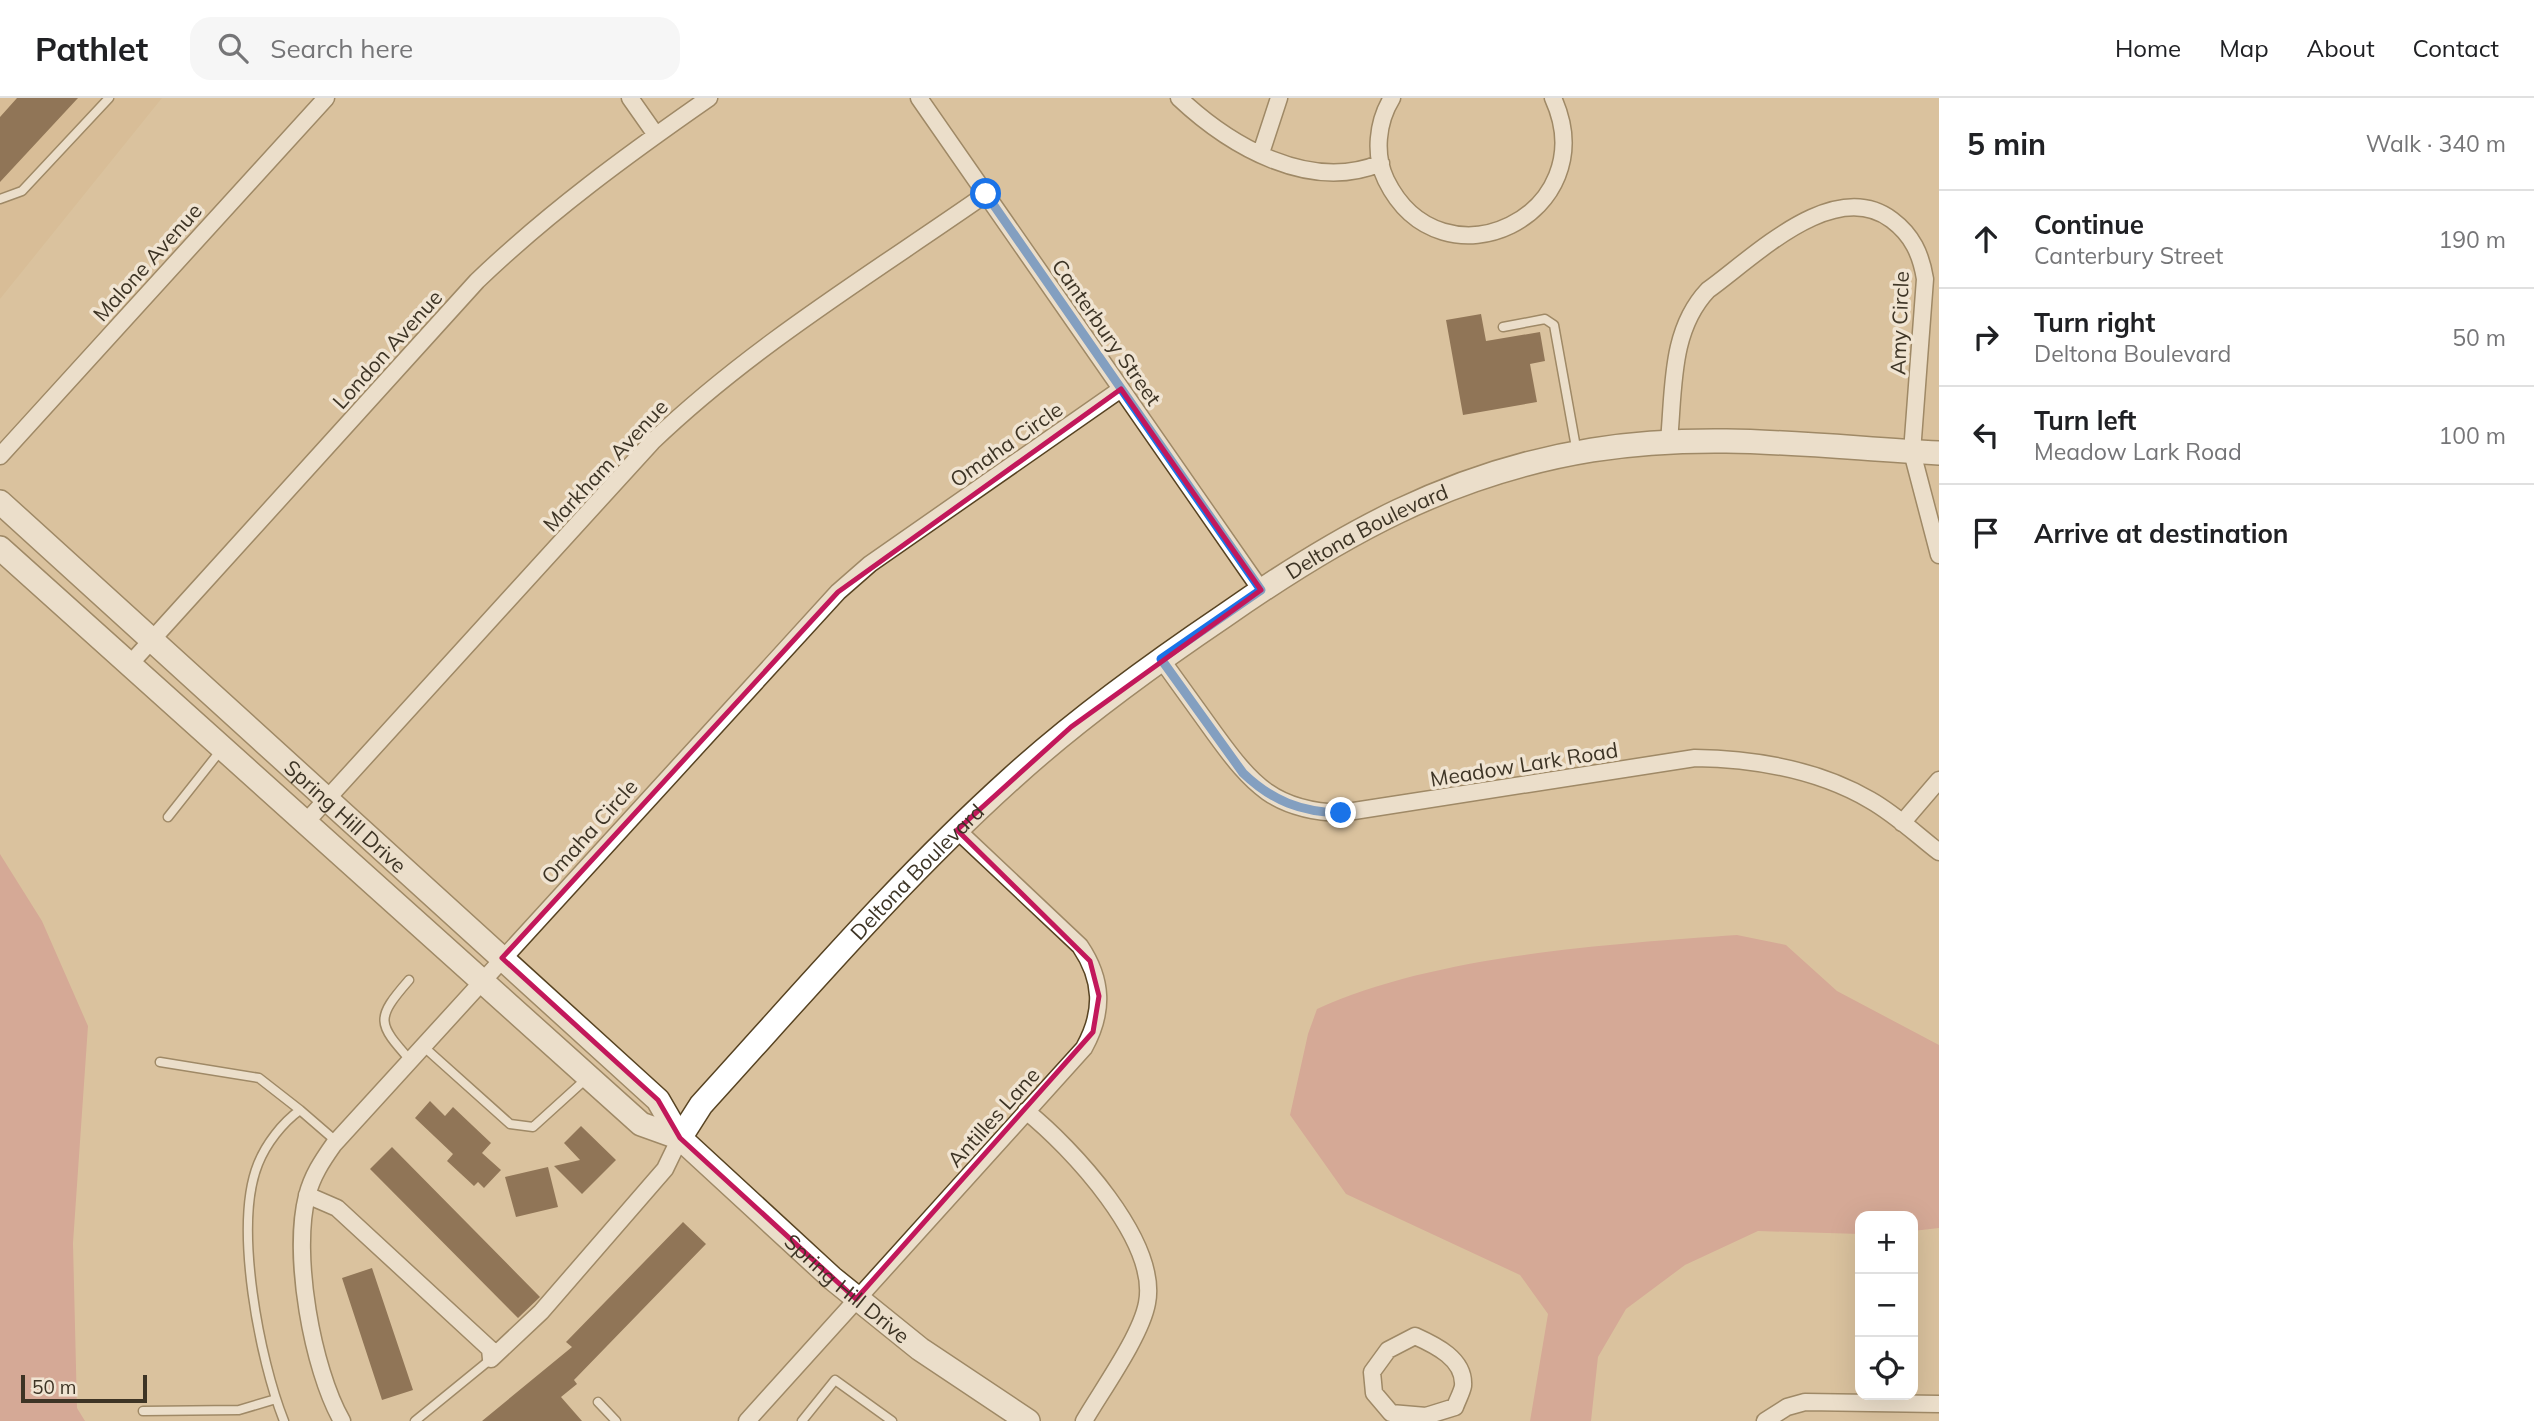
<!DOCTYPE html>
<html lang="en">
<head>
<meta charset="utf-8">
<style>
  body { margin:0; font-family:Mulish,sans-serif; background:#f6f6f6; color:#202124 }
  .controls { position:absolute; right:21px; bottom:21px; display:grid; overflow:hidden; border-radius:14px; box-shadow:0 7px 28px #0002 }
  .controls button { width:63px; height:63px; display:grid; place-items:center; padding:0; border:0; border-bottom:2px solid #e0e0e0; background:#fff; color:#202124; font:35px sans-serif }
  .scale { position:absolute; left:21px; bottom:18px; width:126px; box-sizing:border-box; padding-left:7px; border:4px solid #3d3425; border-top:0; font-size:19px; line-height:24px; white-space:nowrap; color:#3d3425; -webkit-text-stroke:5px #f0e4d2; paint-order:stroke }
  .stop { position:absolute; width:21px; height:21px; margin:-16px; border:5px solid #1a73e8; border-radius:50%; background:#fff }
  .stop.end { background:#1a73e8; border-color:#fff; box-shadow:0 2px 7px #0008 }
  .list { margin:0; padding:0; list-style:none }
  h2 { display:flex; justify-content:space-between; align-items:center; height:91px; margin:0; padding:0 28px; font-size:30px }
  h2 small { font-size:23px; font-weight:400; color:#757577 }
  .list li { display:grid; grid-template-columns:46px 1fr auto; gap:21px; align-items:center; box-sizing:border-box; height:98px; padding:0 28px; border-top:2px solid #e0e0e0 }
  .list b { display:block; font-size:26px; white-space:nowrap }
  .list p { margin:0; font-size:23px; white-space:nowrap; color:#757577 }
  .list em { font-size:23px; font-style:normal; color:#757577 }
  .icon { flex:none; width:38px; height:38px; fill:none; stroke:currentColor; stroke-width:2; stroke-linecap:round; stroke-linejoin:round }
  .map { position:relative; flex:none; width:1939px; height:1323px; overflow:hidden }
  header { display:flex; align-items:center; gap:42px; box-sizing:border-box; height:98px; padding:0 35px; background:#fff; border-bottom:2px solid #e0e0e0 }
  header strong { font-size:33px }
  nav { display:flex; gap:38px; margin-inline-start:auto; font-size:24px }
  .search { width:490px; height:63px; background:#f6f6f6; display:flex; align-items:center; gap:18px; box-sizing:border-box; padding:0 24px; border-radius:21px; color:#757577; font-size:26px }
  main { display:flex }
  aside { flex:1; background:#fff }
  .map>svg:first-child { display:block }
  .built { fill:#d4b78e }
  .green { fill:#cf8a8c }
  .building { fill:#371800 }
  .lines { fill:none; stroke-linecap:round; stroke-linejoin:round }
  .service-casing { stroke:#574322; stroke-width:11 }
  .minor-casing { stroke:#574322; stroke-width:19 }
  .secondary-casing { stroke:#574322; stroke-width:26 }
  .service { stroke:#fff; stroke-width:8 }
  .minor { stroke:#fff; stroke-width:16 }
  .secondary { stroke:#fff; stroke-width:23 }
  .route { stroke:#1a73e8; stroke-width:9 }
  .marked { fill:none; stroke:#c2185b; stroke-width:5; stroke-linejoin:round }
  .labels { text-anchor:middle; dominant-baseline:central; stroke-width:7; stroke-linejoin:round; paint-order:stroke }
  .street-label { font-size:21px; fill:#3d3425; stroke:#f0e4d2 }
</style>
</head>
<body>
<header>
<strong>Pathlet</strong>
<div class="search"><svg class="icon" aria-label="search" viewBox="0 0 24 24"><circle cx="10" cy="10" r="6"/><path d="M15 15l6 6"/></svg>Search here</div>
<nav><a>Home</a><a>Map</a><a>About</a><a>Contact</a></nav>
</header>
<main>
<div class="map">
<svg width="1939" height="1323" viewBox="0 0 1939 1323">
  <rect width="100%" height="100%" fill="#dac29e"/>
  <path class="built" d="M0,0h162l-162,201z"/>
  <path class="green" d="M0,756l42,67 46,105 -15,217 4,165 8,13h-85z
    M1737,837l49,10 51,46 102,54v183l-26,3v-15h-53v18l-102,-3 -73,34 -59,44 -28,48 -7,64h-61l18,-107 -28,-39 -174,-81 -56,-79 18,-81 9,-25c117,-54 292,-65 420,-74z"/>
  <path class="building" d="M17,0h61l-78,84v-65z
    M1481,216l5,27 54,-9 5,29 -15,3 7,38 -74,13 -17,-95z
    M430,1003l15,15 8,-9 38,36 -9,10 19,17 -17,18 -6,-6 -4,4 -27,-25 6,-7 -38,-36z
    M581,1028l35,34 -34,34 -28,-28 26,-6 -16,-17z
    M392,1049l148,150 -22,21 -148,-149z
    M548,1069l10,40 -42,10 -11,-40z
    M683,1124l23,22 -132,136 3,4 -16,13 21,24h-100l90,-74 -6,-5z
    M372,1170l41,122 -31,10 -40,-122z"/>
  <g class="lines">
    <defs>
      <path id="service" d="M0,101l22,-8 87,-93
        M1503,229l42,-8 9,6 23,128
        M168,719l53,-67
        M409,882c-34,39 -32,43 2,81
        M424,949l86,77 23,3 53,-48
        M160,964l99,16 41,32
        M598,1304l18,19
        M143,1313l96,-1 37,-11
        M284,1323c-24,-60 -51,-195 -26,-257 8,-20 24,-41 42,-54l37,32
        M415,1323l76,-62
        M802,1323l33,-41 57,41"/>
      <path id="minor" d="M630,0l26,37
        M919,0l342,492
        M1179,0c51,48 131,95 202,65
        M1392,0c-15,24 -18,57 -6,82 56,114 220,34 167,-82
        M1261,55l18,-55
        M1669,343c5,-53 1,-111 39,-151 46,-33 126,-114 184,-70 20,15 29,34 33,59l-13,173 27,103
        M0,358l326,-358
        M1161,561c18,25 36,50 54,75 37,51 60,77 126,79l354,-55c61,1 122,11 175,42 25,14 47,35 69,52
        M130,566l347,-383c72,-69 150,-126 232,-183
        M306,724l346,-380c100,-96 221,-169 334,-248
        M1902,725l37,-43
        M1026,1013c45,36 133,130 121,192 -6,33 -45,87 -63,118
        M307,1097l30,13 153,141 1,10
        M1415,1238c20,9 50,23 48,50 -1,6 -6,15 -8,21l-29,9 -35,-3 -17,-20 -2,-21 16,-22z
        M491,1261l50,-47 124,-143 15,-31
        M342,1323c-30,-53 -50,-166 -35,-225 5,-20 15,-35 27,-52l504,-552 32,-28 251,-175
        M747,1323l337,-373c20,-36 19,-68 -4,-102l-123,-116
        M1765,1323l22,-14 18,-5 134,2"/>
      <g id="secondary">
        <path id="s1" d="M0,404l658,598 22,38 152,140 88,71 108,72"/>
        <path d="M0,450l641,576 39,14"/>
        <path id="s2" d="M680,1040l21,-33c101,-111 199,-226 311,-327 66,-60 138,-112 212,-162 116,-81 226,-143 368,-166 118,-19 229,-3 347,3"/>
      </g>
    </defs>
    <use href="#service" class="service-casing"/>
    <use href="#minor" class="minor-casing"/>
    <use href="#secondary" class="secondary-casing"/>
    <use href="#service" class="service"/>
    <use href="#minor" class="minor"/>
    <use href="#secondary" class="secondary"/>
  </g>
  <g class="lines">
    <path class="route" d="M986,96l275,396 -100,69 82,114c29,28 58,39 98,40"/>
  </g>
  <path d="M0 0H1939V1323H0ZM1121,291l140,201 -190,137 -114,103 133,131 9,35 -6,36 -237,267 -176,-161 -22,-38 -156,-142 336,-366z" fill="#dac29e" fill-opacity=".55" fill-rule="evenodd"/>
  <path class="marked" d="M1121,291l140,201 -190,137 -114,103 133,131 9,35 -6,36 -237,267 -176,-161 -22,-38 -156,-142 336,-366z"/>
  <g class="labels">
    <g class="street-label">
      <text transform="translate(147 164) rotate(-48)">Malone Avenue</text>
      <text transform="translate(1899 225) rotate(-88)">Amy Circle</text>
      <text transform="translate(1107 234) rotate(55)">Canterbury Street</text>
      <text transform="translate(387 251) rotate(-48)">London Avenue</text>
      <text transform="translate(1006 346) rotate(-35)">Omaha Circle</text>
      <text transform="translate(605 367) rotate(-47)">Markham Avenue</text>
      <text stroke="none"><textPath href="#s2" startOffset="924">Deltona Boulevard</textPath></text>
      <text transform="translate(1524 666) rotate(-9)">Meadow Lark Road</text>
      <text stroke="none"><textPath href="#s1" startOffset="467">Spring Hill Drive</textPath></text>
      <text transform="translate(589 733) rotate(-48)">Omaha Circle</text>
      <text stroke="none"><textPath href="#s2" startOffset="357">Deltona Boulevard</textPath></text>
      <text transform="translate(993 1019) rotate(-48)">Antilles Lane</text>
      <text stroke="none"><textPath href="#s1" startOffset="1158">Spring Hill Drive</textPath></text>
    </g>
  </g>
</svg>
<div class="controls">
<button>+</button>
<button>−</button>
<button><svg class="icon" aria-label="locate" viewBox="0 0 24 24"><circle cx="12" cy="12" r="6"/><path d="M12 2v4M12 18v4M2 12h4M18 12h4"/></svg></button>
</div>
<div class="scale">50 m</div>
<div class="stop" style="left:986px;top:96px"></div>
<div class="stop end" style="left:1341px;top:715px"></div>
</div>
<aside>
<h2>5 min<small>Walk · 340 m</small></h2>
<ul class="list">
<li><svg class="icon" aria-label="ahead" viewBox="0 0 24 24"><path d="M12 20V5M6 11l6-6 6 6"/></svg><div><b>Continue</b><p>Canterbury Street</p></div><em>190 m</em></li>
<li><svg class="icon" aria-label="right" viewBox="0 0 24 24"><path d="M7 20v-9h11M14 6l5 5-5 5"/></svg><div><b>Turn right</b><p>Deltona Boulevard</p></div><em>50 m</em></li>
<li><svg class="icon" aria-label="left" viewBox="0 0 24 24"><path d="M17 20v-9H6M10 6l-5 5 5 5"/></svg><div><b>Turn left</b><p>Meadow Lark Road</p></div><em>100 m</em></li>
<li><svg class="icon" aria-label="arrive" viewBox="0 0 24 24"><path d="M6 21V4h12l-3 4 3 4H6"/></svg><div><b>Arrive at destination</b></div></li>
</ul>
</aside>
</main>
</body>
</html>
